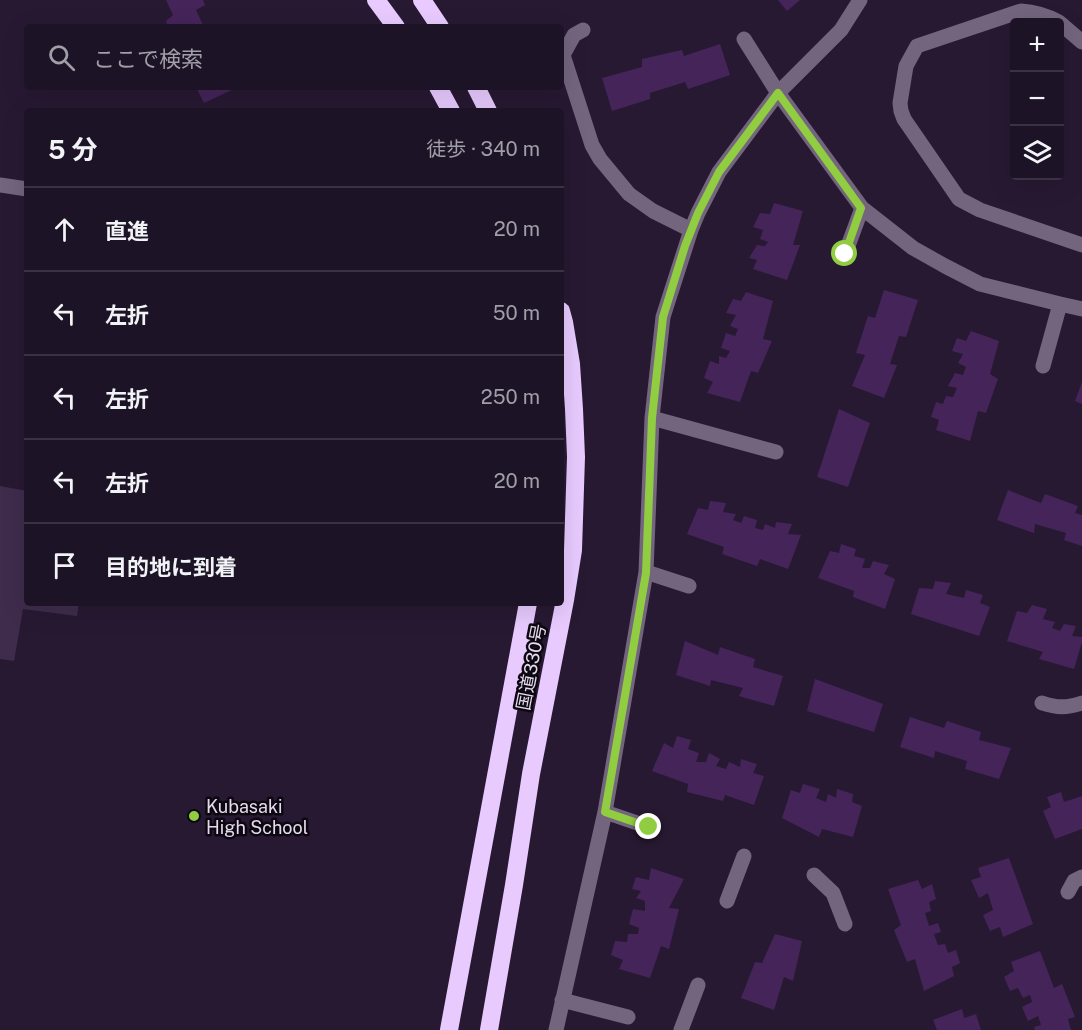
<!DOCTYPE html>
<html lang="ja">
<head>
<meta charset="utf-8">
<style>
  body { margin:0; font-family:"Public Sans","Noto Sans JP",sans-serif; background:#2a2032; color:#f1f3f6 }
  .controls { position:absolute; right:18px; top:18px; display:grid; overflow:hidden; border-radius:6px; box-shadow:0 6px 24px #0002 }
  .controls button { width:54px; height:54px; display:grid; place-items:center; padding:0; border:0; border-bottom:2px solid #3b3243; background:#1d1326; color:#f1f3f6; font:30px sans-serif }
  .stop { position:absolute; width:18px; height:18px; margin:-14px; border:4px solid #90cd41; border-radius:50%; background:#fff }
  .stop.end { background:#90cd41; border-color:#fff; box-shadow:0 2px 6px #0008 }
  .list { margin:0; padding:0; list-style:none }
  h2 { display:flex; justify-content:space-between; align-items:center; height:78px; margin:0; padding:0 24px; font-size:26px }
  h2 small { font-size:20px; font-weight:400; color:#a09ea7 }
  .list li { display:grid; grid-template-columns:39px 1fr auto; gap:18px; align-items:center; box-sizing:border-box; height:84px; padding:0 24px; border-top:2px solid #3b3243 }
  .list b { display:block; font-size:22px; white-space:nowrap }
  .list em { font-size:20px; font-style:normal; color:#a09ea7 }
  .icon { flex:none; width:33px; height:33px; fill:none; stroke:currentColor; stroke-width:2; stroke-linecap:round; stroke-linejoin:round }
  .map { position:relative; flex:none; width:1082px; height:1030px; overflow:hidden }
  .search { position:absolute; background:#1d1326; box-shadow:0 6px 24px #0002; left:24px; top:24px; width:540px; height:66px; display:flex; align-items:center; gap:15px; box-sizing:border-box; padding:0 21px; border-radius:6px; color:#a09ea7; font-size:22px }
  .panel { position:absolute; background:#1d1326; box-shadow:0 6px 24px #0002; left:24px; top:108px; width:540px; height:498px; border-radius:6px }
  .map>svg:first-child { display:block }
  .green { fill:#3f2c4d }
  .building { fill:#45245a }
  .lines { fill:none; stroke-linecap:round; stroke-linejoin:round }
  .path { stroke:#84788d; stroke-width:4; stroke-dasharray:4.5 3; stroke-linecap:butt }
  .minor { stroke:#74657f; stroke-width:15 }
  .highway { stroke:#e8caff; stroke-width:18 }
  .route { stroke:#90cd41; stroke-width:8 }
  .poi-dot { fill:#90cd41; stroke:#0d0712; stroke-width:2 }
  .labels { text-anchor:middle; dominant-baseline:central; stroke-width:5; stroke-linejoin:round; paint-order:stroke }
  .street-label { font-size:18px; fill:#e4daeb; stroke:#0d0712 }
  .poi-label { font-size:18px; fill:#e4daeb; stroke:#0d0712; text-anchor:start }
</style>
</head>
<body>
<div class="map">
<svg width="1082" height="1030" viewBox="0 0 1082 1030">
  <rect width="100%" height="100%" fill="#271932"/>
  <path class="green" d="M0,486l27,5v112h52l-2,13 -54,-7 -9,52 -14,-2z"/>
  <path class="building" d="M166,0h37l2,5 -9,5 8,17h-36l-2,-6 7,-6z
    M778,0h22l-13,11z
    M720,44l10,31 -42,14 -3,-7 -35,11v6l-38,12 -10,-33 40,-11v-8l40,-9 2,6z
    M196,87h37l1,2 -30,14z
    M774,203l29,8 -10,34h7l-13,35 -34,-11 4,-9 -8,-2 8,-13 8,1 3,-4 -8,-3 3,-9 -10,-3 7,-14 10,1z
    M884,290l34,10 -12,37 -7,-1 -9,28 7,1 -13,33 -32,-12 13,-31 -9,-2 12,-37 7,2z
    M746,292l27,9 -10,38 9,2 -14,32 -7,-2 -11,31 -33,-9 6,-11 -9,-4 6,-17 9,3v-8l7,2 4,-7 -9,-3 5,-15 9,3 3,-7 -8,-3 6,-11 -10,-2 7,-14 8,2z
    M971,331l28,10 -9,33 8,5 -12,34 -8,-2 -8,30 -34,-11 3,-10 -8,-3 5,-15 7,2 3,-8 7,1 4,-9 -9,-2 7,-13 8,2 3,-8 -8,-4 5,-9 -11,-3 5,-13 9,3z
    M1082,382v22l-7,-3z
    M839,409l31,14 -22,64 -31,-10z
    M1008,490l33,13 4,-9 33,12 -3,7 7,2v31l-18,-6 2,-7 -31,-9 -1,9 -37,-13z
    M710,501l16,2 -3,9 13,2 -3,6 8,3 3,-7 13,4 -2,8 8,2 2,-6 10,4 1,-6 16,2 -4,10 13,1 -13,34 -28,-10 -3,7 -35,-12 2,-7 -37,-13 11,-26 10,2z
    M841,544l15,5 -2,7 11,3 -3,9h8l3,-7 16,4 -5,9 11,5 -10,30 -32,-12 1,-6 -36,-13 12,-27 9,2z
    M935,581l16,2 -5,11 18,4 2,-8 17,5 -3,8 10,4 -11,29 -68,-22 8,-26 14,1z
    M1032,605l15,4 -4,10 12,3 -3,6 8,3 4,-7 12,2 -4,10 10,1v5l-8,27 -35,-10 4,-7 -36,-11 10,-30 10,2z
    M685,641l33,14 2,-8 35,12 -2,8 30,9 -9,30 -35,-10 4,-8 -32,-8 -1,6 -34,-11z
    M815,679l68,25 -9,28 -67,-21z
    M910,717l34,11 3,-7 34,11 -2,8 32,8 -12,31 -34,-10 2,-8 -32,-10 -1,7 -34,-11z
    M677,736l14,4 -3,9 11,4 -3,9h10l3,-9 11,6 -4,7 10,3 3,-7 11,5 1,-8 16,5 -4,9 11,3 -10,29 -29,-10 -2,6 -36,-9 1,-8 -36,-13 12,-28 9,5z
    M803,784l17,5 -4,9 10,4 2,-8 8,4 1,-9 16,5 -1,8 10,4 -9,31 -31,-8 -3,8 -37,-19 9,-28 9,3z
    M1061,792l3,10 18,-6v33l-27,10 -12,-28 8,-4 -4,-10z
    M1009,858l24,66 -30,13 -3,-10 -10,4 -7,-16 10,-5 -5,-17 -9,5 -8,-18 10,-3 -3,-9z
    M651,868l33,11 -15,29 10,1 -10,40 -8,-3 -11,32 -31,-9 4,-9 -12,-5 4,-14 12,1 1,-8h10l1,-6 -10,-4 4,-15 12,2v-10l-9,-3 5,-7 -9,-2 4,-12 13,3z
    M918,880l4,9 10,-5 4,15 -7,3 2,9 -6,2 4,13 9,-3 3,9 -7,2 4,11 7,-1 3,9 8,-3 4,13 -8,4 2,9 -30,15 -9,-32 -8,3 -13,-32 7,-5 -13,-36z
    M775,934l27,7 -9,40 -9,-4 -10,33 -33,-12 14,-36 7,1z
    M1040,951l14,37 8,-4 13,33 -7,2 3,11h-36l-1,-3 7,-2 -3,-9 -10,5 -6,-14 10,-5 -2,-7 -7,3 -5,-10 -8,3 -6,-14 10,-6 -3,-9z
    M962,1009l2,9 12,-4 5,16h-44l-4,-10z"/>
  <g class="lines">
    <path class="path" d="M561,249v5"/>
    <path class="minor" d="M1059,22c-13,-7 -23,-10 -38,-11l-104,35 -11,20 -6,37 1,8 3,8 55,80 21,11 102,35
      M1060,23l22,19
      M583,30l-9,5 -11,20 29,90 8,14 29,35 24,17 38,19
      M744,39l34,54 84,115 51,40 32,18 35,18 80,20 22,5
      M0,185l27,4
      M845,254l17,-46
      M1043,366l17,-62
      M652,418l124,34
      M646,572l43,14
      M1042,703c15,5 25,5 40,0
      M605,812l44,15
      M814,875l19,18 12,31
      M1068,892l6,-11 8,-4
      M727,901l17,-45
      M562,1000l66,17
      M556,1030l49,-218 41,-240 6,-154 11,-101 28,-87 7,-17 21,-41 59,-79 63,-63 19,-30
      M681,1030l17,-45"/>
    <path class="highway" d="M376,0l20,27
      M422,0l18,27
      M438,87l13,24
      M476,87l12,24
      M449,1030l79,-427
      M489,1030l25,-145 17,-111 34,-174 8,-50 3,-93 -2,-48 -3,-45 -7,-42 -3,-11"/>
  </g>
  <g class="lines">
    <path class="route" d="M649,827l-44,-15 41,-239 6,-155 11,-101 22,-71 13,-33 21,-41 59,-79 83,115 -16,46"/>
  </g>
  <circle class="poi-dot" cx="194" cy="816" r="6"/>
  <g class="labels">
    <g class="street-label">
      <text transform="translate(531 667) rotate(-79)">国道330号</text>
    </g>
    <g class="poi-label">
      <text x="206" y="806">Kubasaki<tspan x="206" dy="21">High School</tspan></text>
    </g>
  </g>
</svg>
<div class="controls">
<button>+</button>
<button>−</button>
<button><svg class="icon" aria-label="layers" viewBox="0 0 24 24"><path d="M12 4l9 5-9 5-9-5zM3 14l9 5 9-5"/></svg></button>
</div>
<div class="stop" style="left:845px;top:254px"></div>
<div class="stop end" style="left:649px;top:827px"></div>
<div class="search"><svg class="icon" aria-label="search" viewBox="0 0 24 24"><circle cx="10" cy="10" r="6"/><path d="M15 15l6 6"/></svg>ここで検索</div>
<section class="panel">
<h2>5 分<small>徒歩 · 340 m</small></h2>
<ul class="list">
<li><svg class="icon" aria-label="ahead" viewBox="0 0 24 24"><path d="M12 20V5M6 11l6-6 6 6"/></svg><div><b>直進</b></div><em>20 m</em></li>
<li><svg class="icon" aria-label="left" viewBox="0 0 24 24"><path d="M17 20v-9H6M10 6l-5 5 5 5"/></svg><div><b>左折</b></div><em>50 m</em></li>
<li><svg class="icon" aria-label="left" viewBox="0 0 24 24"><path d="M17 20v-9H6M10 6l-5 5 5 5"/></svg><div><b>左折</b></div><em>250 m</em></li>
<li><svg class="icon" aria-label="left" viewBox="0 0 24 24"><path d="M17 20v-9H6M10 6l-5 5 5 5"/></svg><div><b>左折</b></div><em>20 m</em></li>
<li><svg class="icon" aria-label="arrive" viewBox="0 0 24 24"><path d="M6 21V4h12l-3 4 3 4H6"/></svg><div><b>目的地に到着</b></div></li>
</ul>
</section>
</div>
</body>
</html>
